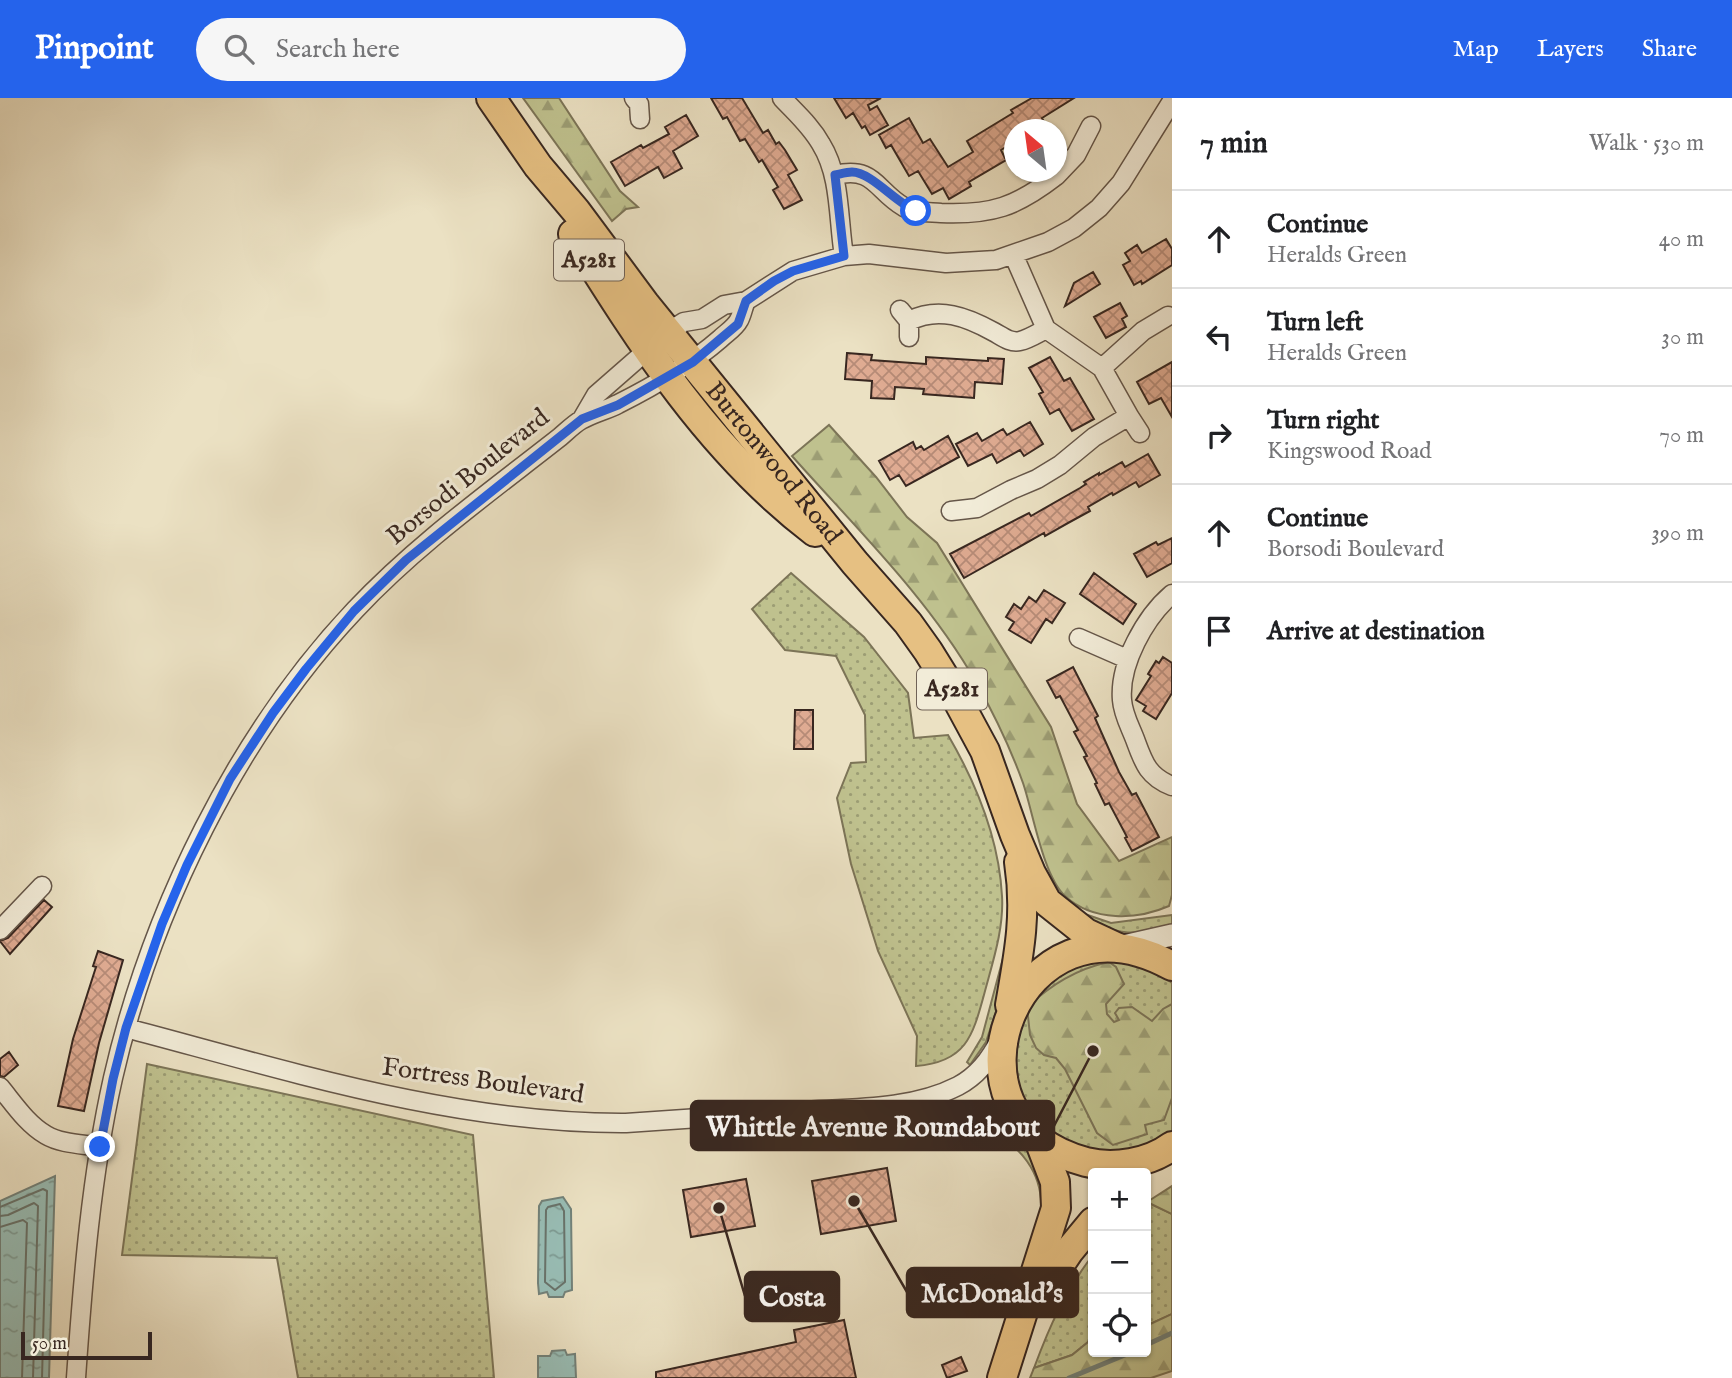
<!DOCTYPE html>
<html lang="en">
<head>
<meta charset="utf-8">
<style>
  body { margin:0; font-family:"IM FELL English",serif; background:#f6f6f6; color:#202124 }
  .controls { position:absolute; right:21px; bottom:21px; display:grid; overflow:hidden; border-radius:7px; box-shadow:0 2px 5px #0004 }
  .controls button { width:63px; height:63px; display:grid; place-items:center; padding:0; border:0; border-bottom:2px solid #e0e0e0; background:#fff; color:#202124; font:35px sans-serif }
  .compass { position:absolute; left:1004px; top:21px; width:63px; height:63px; border-radius:50%; background:#fff; box-shadow:0 2px 5px #0004; rotate:331deg }
  .scale { position:absolute; left:21px; bottom:18px; width:131px; box-sizing:border-box; padding-left:7px; border:4px solid #382720; border-top:0; font-size:19px; line-height:24px; white-space:nowrap; color:#382720; -webkit-text-stroke:5px #f2ecd8; paint-order:stroke }
  .stop { position:absolute; width:21px; height:21px; margin:-16px; border:5px solid #2563eb; border-radius:50%; background:#fff }
  .stop.end { background:#2563eb; border-color:#fff; box-shadow:0 2px 7px #0008 }
  .list { margin:0; padding:0; list-style:none }
  h2 { display:flex; justify-content:space-between; align-items:center; height:91px; margin:0; padding:0 28px; font-size:30px }
  h2 small { font-size:23px; font-weight:400; color:#757577 }
  .list li { display:grid; grid-template-columns:46px 1fr auto; gap:21px; align-items:center; box-sizing:border-box; height:98px; padding:0 28px; border-top:2px solid #e0e0e0 }
  .list b { display:block; font-size:26px; white-space:nowrap }
  .list p { margin:0; font-size:23px; white-space:nowrap; color:#757577 }
  .list em { font-size:23px; font-style:normal; color:#757577 }
  .icon { flex:none; width:38px; height:38px; fill:none; stroke:currentColor; stroke-width:2; stroke-linecap:round; stroke-linejoin:round }
  .map { position:relative; flex:none; width:1172px; height:1280px; overflow:hidden }
  header { display:flex; align-items:center; gap:42px; box-sizing:border-box; height:98px; padding:0 35px; background:#2563eb; color:#fff }
  header strong { font-size:33px }
  nav { display:flex; gap:38px; margin-inline-start:auto; font-size:24px }
  .search { width:490px; height:63px; background:#f6f6f6; display:flex; align-items:center; gap:18px; box-sizing:border-box; padding:0 24px; border-radius:38px; color:#757577; font-size:26px }
  main { display:flex }
  aside { flex:1; background:#fff }
  .map>svg:first-child { display:block }
  .grass { fill:url(#grass-dots); stroke:#7c7457; stroke-width:2 }
  .forest { fill:url(#forest-firs); stroke:#7c7457; stroke-width:2 }
  .water { fill:url(#water-ripples); stroke:#728179; stroke-width:2 }
  .lines { fill:none; stroke-linecap:round; stroke-linejoin:round }
  .shore { stroke:#68726a; stroke-width:2 }
  .stream { stroke:#728179; stroke-width:5 }
  .building { fill:url(#building-cross-hatch); stroke:#382720; stroke-width:2 }
  .minor-casing { stroke:#655649; stroke-width:21 }
  .tertiary-casing { stroke:#655649; stroke-width:24 }
  .primary-casing { stroke:#382720; stroke-width:32 }
  .minor { stroke:#f2ecd8; stroke-width:18 }
  .tertiary { stroke:#f2ecd8; stroke-width:21 }
  .primary { stroke:#e6c082; stroke-width:28 }
  .route { stroke:#2563eb; stroke-width:9 }
  .labels { text-anchor:middle; dominant-baseline:central; stroke-width:6; stroke-linejoin:round; paint-order:stroke }
  .shield { fill:#f2ecd8; stroke:#706257; stroke-width:2 }
  .shield-label { font-size:24px; font-weight:bold; fill:#382720 }
  .street-label { font-size:26px; fill:#382720; stroke:#f2ecd8 }
  .leader { fill:none; stroke:#382720; stroke-width:2.5 }
  .callout-dot { fill:#382720; stroke:#f2ecd8; stroke-width:2.5 }
  .callout { fill:#382720; stroke:#382720; stroke-width:2.5 }
  .callout-label { font-size:28px; text-anchor:middle; font-weight:bold; fill:#fff }
</style>
</head>
<body>
<header>
<strong>Pinpoint</strong>
<div class="search"><svg class="icon" aria-label="search" viewBox="0 0 24 24"><circle cx="10" cy="10" r="6"/><path d="M15 15l6 6"/></svg>Search here</div>
<nav><a>Map</a><a>Layers</a><a>Share</a></nav>
</header>
<main>
<div class="map">
<svg width="1172" height="1280" viewBox="0 0 1172 1280">
  <defs>
    <pattern id="grass-dots" width="8" height="8" patternUnits="userSpaceOnUse" patternTransform="scale(1.75)"><rect width="8" height="8" fill="#bfc18e"/><path d="M2 2h.1M6 6h.1" fill="none" stroke="#9c9d74" stroke-width="1.8" stroke-linecap="round"/></pattern>
    <pattern id="forest-firs" width="22" height="20" patternUnits="userSpaceOnUse" patternTransform="scale(1.75)"><rect width="22" height="20" fill="#bfc18e"/><path d="M5 1l3.5 6h-7zM16 11l3.5 6h-7z" fill="#9c9d74"/></pattern>
    <pattern id="water-ripples" width="26" height="14" patternUnits="userSpaceOnUse" patternTransform="scale(1.75)"><rect width="26" height="14" fill="#98bdb5"/><path d="M2 4q2-2 4 0t4 0M15 11q2-2 4 0t4 0" fill="none" stroke="#7d9a93"/></pattern>
    <pattern id="building-cross-hatch" width="8" height="8" patternUnits="userSpaceOnUse" patternTransform="scale(1.75)"><rect width="8" height="8" fill="#dfab92"/><path d="M0 0l8 8M0 8l8-8" fill="none" stroke="#b68b77"/></pattern>
  </defs>
  <rect width="100%" height="100%" fill="#ebe1c3"/>
  <filter id="stains"><feTurbulence type="fractalNoise" baseFrequency=".00286" numOctaves="4"/><feColorMatrix values="0 0 0 0 .2 0 0 0 0 .09 0 0 0 0 .02 0 0 0 .5 -.17"/></filter>
  <radialGradient id="worn" r=".72"><stop offset=".6" stop-color="#630" stop-opacity="0"/><stop offset="1" stop-color="#630" stop-opacity=".3"/></radialGradient>
  <path class="grass" d="M791,475l73,64 30,38 14,18 6,45 34,-3c28,48 51,105 54,161 2,32 -9,65 -17,95 -12,44 -18,71 -69,75l1,-30 -39,-85 -27,-87 -14,-66 14,-35 15,-1 -1,-47 -29,-59 -51,-6 -33,-41z
    M1076,813l35,12 61,-8v14c-45,6 -57,7 -96,-18z
    M1010,834l-5,52 -19,58 -16,23 -3,-3 15,-25z
    M1103,862c26,2 49,5 69,23v150l-25,15 -30,7 -30,-2 -51,-32 -16,-25 -7,-30 2,-30 32,-52 26,-17z
    M147,966l326,71 21,243h-196l-21,-120 -155,-3z
    M990,1028c48,19 48,36 58,82l-7,-1c1,-34 -21,-63 -52,-75z
    M1147,1104l25,12v100l-26,12z
    M1093,1157v83l-21,17 -38,13c16,-43 31,-77 59,-113z"/>
  <path class="forest" d="M523,0h36l61,93 18,16 -12,2 -14,12z
    M829,327l47,52 31,40 30,26 114,184 26,77 42,57 53,-24v58l-3,11c-32,14 -76,16 -104,-10 -22,-20 -32,-84 -42,-113 -13,-36 -29,-69 -47,-101 -48,-84 -120,-154 -184,-226z
    M1109,864l7,5 8,17 -18,20 1,10 7,8 5,-2 -4,-7 4,-5 13,-1 20,14 11,-12 9,-5v94l-8,22 -19,5 2,9 -34,11 -16,-12 -32,-64 -9,-11 -12,-3 -8,-7 -6,-13 -3,-28c24,-22 49,-38 82,-45z
    M1172,1088v28l-25,-12z
    M1172,1216v57l-21,7h-121l4,-10 38,-13 21,-17v14h53v-26z"/>
  <path class="water" d="M55,1078l-6,202h-49v-177z
    M563,1099l8,12 1,81 -7,2 -2,5h-14l-2,-5 -8,2 -1,-11 1,-77 3,-5z
    M565,1252l2,5 8,-1 1,24h-38v-22h12l2,-5z"/>
  <g class="lines">
    <path class="shore" d="M560,1106l4,7 1,71 -10,8 -10,-8 1,-72 2,-3z
      M0,1109l43,-18 4,2 -5,187
      M0,1118l8,-1 26,-12 4,3 -5,172
      M0,1129l23,-7 4,3 -5,155"/>
    <path class="stream" d="M1146,1247l26,-12
      M1069,1280l63,-26"/>
  </g>
  <path class="building" d="M711,0h31l21,35 5,-3 8,14 3,-2 6,8 12,20 -9,5 14,25 -18,9 -11,-19 5,-3 -16,-27 -3,2 -14,-23 -5,2 -13,-24 -4,2z
    M834,0h47l-13,7 2,5 7,-4 11,19 -18,10 -5,-9 -3,2 -9,-15 -7,5z
    M1032,0h42l-32,20 2,4 -13,8h-17v12l-13,8 5,10 -37,22 2,4 -22,13 -6,-11 -11,6 -14,-23 -9,5 -18,-31 -5,3 -7,-13 30,-17 14,25 7,-4 18,28 25,-15 -6,-11 46,-28 -2,-3z
    M686,17l12,21 -25,15 9,17 -18,10 -6,-11 -33,19 -14,-24 30,-17 2,3 26,-14 -4,-7z
    M1166,141l6,10v16l-30,19 -1,-3 -7,4 -11,-20 7,-4 -5,-8 12,-8 5,8z
    M1093,174l7,12 -35,22 9,-23z
    M1120,205l7,13 -5,3 4,8 -20,11 -12,-21z
    M847,255l25,2 -1,5 55,4v-7l62,4v-3l16,1 -2,25 -27,-2 -1,16 -51,-4 1,-5 -29,-2 -1,12 -23,-1 1,-17 -27,-2z
    M1050,259l14,24 6,-3 24,41 -22,12 -13,-22 -9,5 -11,-20 4,-2 -14,-24z
    M1172,264v55l-11,-19 -12,6 -12,-22z
    M1030,324l13,22 -19,12 -4,-6 -23,13 -5,-9 -24,12 -12,-22 21,-11 5,8 21,-12 4,6z
    M948,338l11,21 -53,29 -7,-11 -9,5 -11,-19 34,-19 3,7 5,-3 3,4z
    M1148,356l12,21 -21,12 -3,-5 -23,13 -1,-2 -24,14 2,4 -22,12 -23,13 -1,-3 -80,45 -14,-24 79,-41 2,3 49,-28 6,-4 -2,-2 15,-9v2l23,-13 3,5z
    M1172,440v25l-25,14 -13,-23 22,-12 2,3z
    M1094,475l42,31 -13,20 -43,-30z
    M1044,492l21,13 -13,20 -6,-4 -15,24 -22,-13 5,-8 -8,-5 8,-13 7,5 8,-12 7,5z
    M1163,559l9,6v30l-16,26 -13,-8 3,-5 -10,-6 15,-24 -3,-2 8,-13 3,2z
    M1073,569l25,49 -3,2 24,54 13,23 4,-2 23,44 -27,14 -7,-13 2,-1 -18,-34 -4,2 -10,-21 2,-1 -13,-26 3,-1 -13,-24 4,-2 -18,-34 -4,2 -9,-17z
    M795,612h18v39h-19z
    M44,802l8,7 -42,47 -10,-13 8,-3z
    M98,853l25,9 -24,83 -15,68 -26,-5 15,-67 23,-72 -3,-1z
    M9,954l9,13 -14,12 -4,-1v-17z
    M887,1070l9,53 -75,13 -9,-53z
    M746,1081l9,47 -64,11 -8,-47z
    M844,1222l12,58h-200v-6l140,-30 -2,-12z
    M961,1259l6,14 -20,7 -5,-13z"/>
  <g class="lines">
    <defs>
      <path id="minor" d="M634,0l5,6 1,15
        M782,0c14,15 29,28 39,46 20,32 17,75 23,112
        M1051,74l5,4 20,-21 15,-29
        M835,77c40,-9 40,15 69,32 11,6 25,5 37,6 51,2 75,-6 115,-37
        M900,212l9,11v16
        M909,223c30,-15 58,-4 85,11 9,5 16,11 26,9 9,-2 18,-8 26,-12
        M1102,270l41,-37 25,-15
        M1129,318l11,17
        M582,321l14,-24 72,-63 16,-10 18,-3 22,-14 22,-4 47,-30 51,-15 25,-2 77,9 50,-3 52,-18 26,-14 25,-20 22,-25 51,-82
        M951,413l26,-3 34,-18 26,-11 23,-14 34,-28 35,-21 -27,-48 -56,-39 -32,-73
        M1172,496c-27,23 -53,70 -50,106 1,15 9,28 14,42 8,22 13,35 36,44
        M1079,540l48,21
        M0,832l42,-44
        M126,930c163,43 330,96 500,95 58,-4 117,-8 175,-12 51,-3 110,-1 157,-25 19,-10 33,-28 42,-47
        M0,989c14,17 27,37 46,48 15,9 37,9 54,12
        M911,1009c42,1 80,8 118,26
        M76,1280c7,-100 15,-202 37,-300 38,-167 124,-343 242,-468 61,-65 135,-118 205,-173 7,-6 14,-13 21,-17 12,-7 26,-10 37,-16 36,-18 72,-39 102,-65 6,-6 15,-11 19,-19 3,-5 4,-13 7,-19"/>
      <path id="tertiary" d="M1119,849l53,-12"/>
      <g id="primary">
        <path id="s1" d="M491,0l47,68 38,45 69,93 210,259 53,60 20,28 23,37 34,63 30,84 16,38 16,29 39,31 30,14"/>
        <path d="M573,136c68,109 138,219 242,298"/>
        <path d="M1172,868c-155,-86 -247,154 -86,196 28,7 63,1 86,-16"/>
        <path d="M1010,907c9,-51 17,-91 9,-143"/>
        <path d="M1039,1198l30,-45 24,-29"/>
        <path d="M1002,1280l54,-170 -1,-26 -16,-42"/>
      </g>
    </defs>
    <use href="#minor" class="minor-casing"/>
    <use href="#tertiary" class="tertiary-casing"/>
    <use href="#primary" class="primary-casing"/>
    <use href="#minor" class="minor"/>
    <use href="#tertiary" class="tertiary"/>
    <use href="#primary" class="primary"/>
  </g>
  <g class="lines">
    <path class="route" d="M100,1049l13,-68 13,-51 36,-104 25,-59 43,-86 43,-66 33,-44 48,-58 52,-51 176,-141 36,-14 75,-43 45,-38 8,-23 28,-20 19,-10 51,-15 -9,-81c5,-1 12,-3 17,-3 19,0 44,31 64,39"/>
  </g>
  <g class="labels">
    <g class="shield">
      <rect x="554" y="141.5" width="70" height="41" rx="5"/>
      <rect x="917" y="570.5" width="70" height="41" rx="5"/>
    </g>
    <g class="shield-label">
      <text x="589" y="162">A5281</text>
      <text x="952" y="591">A5281</text>
    </g>
    <g class="street-label">
      <text stroke="none"><textPath href="#s1" startOffset="462">Burtonwood Road</textPath></text>
      <text transform="translate(468 379) rotate(-39)">Borsodi Boulevard</text>
      <text transform="translate(483 983) rotate(8)">Fortress Boulevard</text>
    </g>
  </g>
  <path class="leader" d="M1093 953L1054 1028M854 1103L907 1194M719 1110L745 1198"/>
  <g class="callout-dot">
    <circle cx="1093" cy="953" r="7"/>
    <circle cx="854" cy="1103" r="7"/>
    <circle cx="719" cy="1110" r="7"/>
  </g>
  <g class="callout">
    <rect x="691" y="1003" width="363" height="49" rx="7"/>
    <rect x="907" y="1170" width="171" height="49" rx="7"/>
    <rect x="745" y="1174" width="94" height="49" rx="7"/>
  </g>
  <g class="callout-label">
    <text x="873" y="1038">Whittle Avenue Roundabout</text>
    <text x="992" y="1204">McDonald's</text>
    <text x="792" y="1208">Costa</text>
  </g>
  <rect width="100%" height="100%" filter="url(#stains)"/>
  <rect width="100%" height="100%" fill="url(#worn)"/>
</svg>
<div class="controls">
<button>+</button>
<button>−</button>
<button><svg class="icon" aria-label="locate" viewBox="0 0 24 24"><circle cx="12" cy="12" r="6"/><path d="M12 2v4M12 18v4M2 12h4M18 12h4"/></svg></button>
</div>
<svg class="compass" viewBox="-18 -18 36 36"><path d="M0-13l5 13h-10z" fill="#e53935"/><path d="M0 13l5-13h-10z" fill="#757577"/></svg>
<div class="scale">50 m</div>
<div class="stop" style="left:916px;top:113px"></div>
<div class="stop end" style="left:100px;top:1049px"></div>
</div>
<aside>
<h2>7 min<small>Walk · 530 m</small></h2>
<ul class="list">
<li><svg class="icon" aria-label="ahead" viewBox="0 0 24 24"><path d="M12 20V5M6 11l6-6 6 6"/></svg><div><b>Continue</b><p>Heralds Green</p></div><em>40 m</em></li>
<li><svg class="icon" aria-label="left" viewBox="0 0 24 24"><path d="M17 20v-9H6M10 6l-5 5 5 5"/></svg><div><b>Turn left</b><p>Heralds Green</p></div><em>30 m</em></li>
<li><svg class="icon" aria-label="right" viewBox="0 0 24 24"><path d="M7 20v-9h11M14 6l5 5-5 5"/></svg><div><b>Turn right</b><p>Kingswood Road</p></div><em>70 m</em></li>
<li><svg class="icon" aria-label="ahead" viewBox="0 0 24 24"><path d="M12 20V5M6 11l6-6 6 6"/></svg><div><b>Continue</b><p>Borsodi Boulevard</p></div><em>390 m</em></li>
<li><svg class="icon" aria-label="arrive" viewBox="0 0 24 24"><path d="M6 21V4h12l-3 4 3 4H6"/></svg><div><b>Arrive at destination</b></div></li>
</ul>
</aside>
</main>
</body>
</html>
